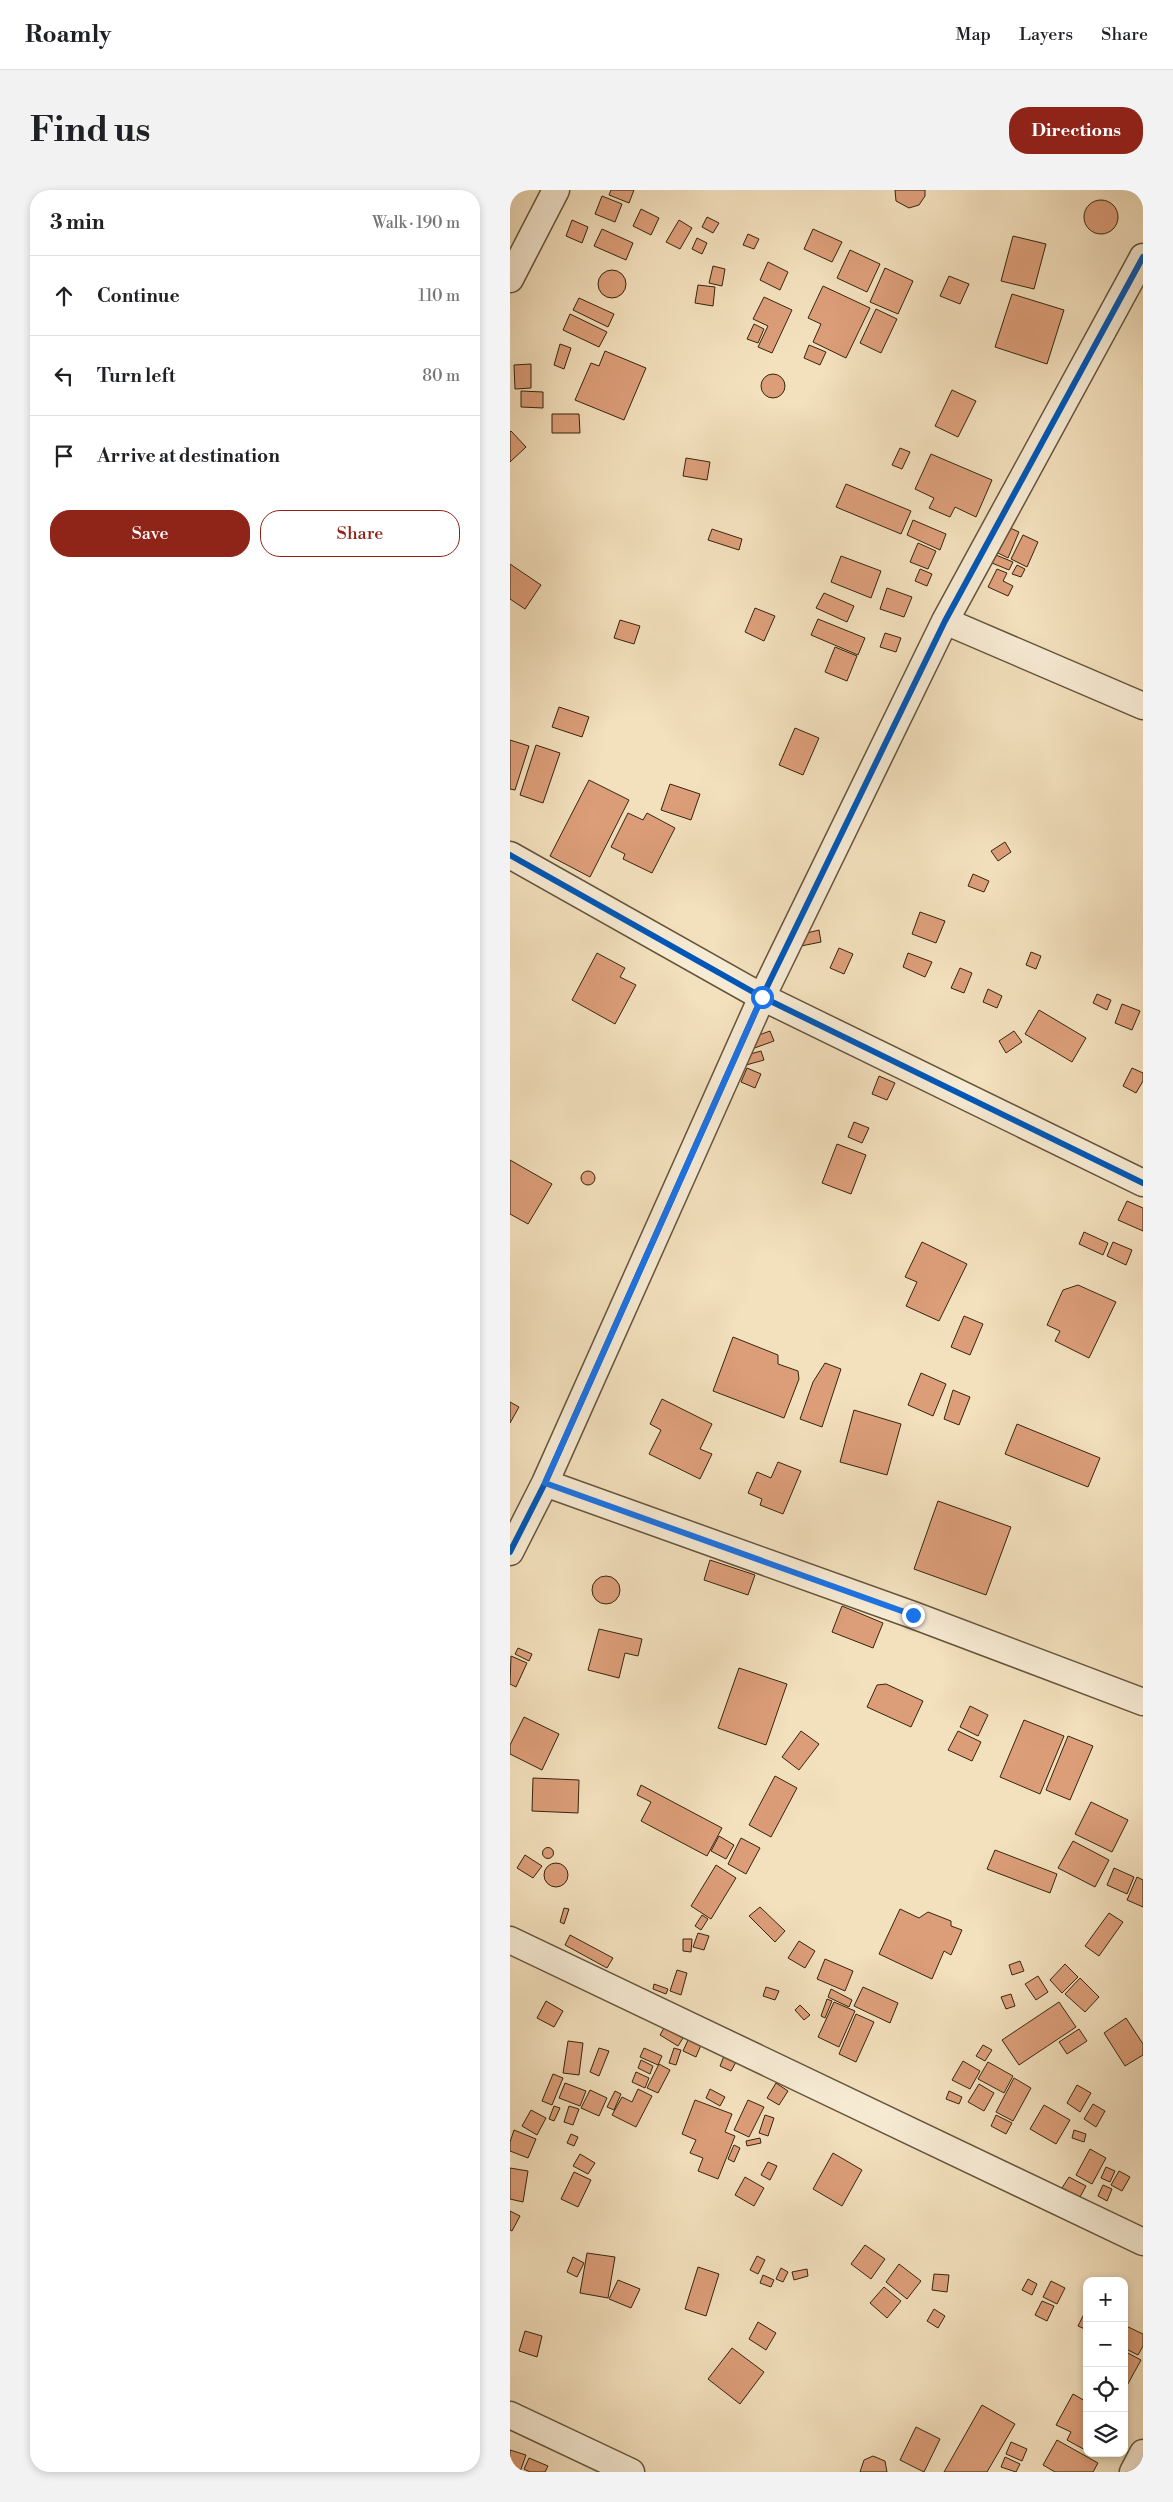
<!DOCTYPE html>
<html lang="en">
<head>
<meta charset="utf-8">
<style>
  body { margin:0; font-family:"Libre Bodoni",serif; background:#f2f2f2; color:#202124 }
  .controls { position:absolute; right:15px; bottom:15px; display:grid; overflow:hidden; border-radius:10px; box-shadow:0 2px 8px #0003 }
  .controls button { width:45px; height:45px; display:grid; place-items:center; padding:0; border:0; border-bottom:1px solid #e0e0e0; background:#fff; color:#202124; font:25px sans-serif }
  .stop { position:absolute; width:15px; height:15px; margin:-11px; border:4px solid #1a73e8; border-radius:50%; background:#fff }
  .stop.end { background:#1a73e8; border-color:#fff; box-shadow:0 1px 5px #0008 }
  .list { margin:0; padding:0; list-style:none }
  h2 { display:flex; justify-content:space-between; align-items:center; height:65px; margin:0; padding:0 20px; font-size:21px }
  h2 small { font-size:16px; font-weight:400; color:#757577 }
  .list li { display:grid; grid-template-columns:32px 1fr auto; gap:15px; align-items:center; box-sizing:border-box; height:80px; padding:0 20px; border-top:1px solid #e0e0e0 }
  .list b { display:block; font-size:19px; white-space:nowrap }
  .list em { font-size:16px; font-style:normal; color:#757577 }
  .actions { display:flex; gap:10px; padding:15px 20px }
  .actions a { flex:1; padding:11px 0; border:1px solid #8f2418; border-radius:20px; text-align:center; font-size:18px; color:#8f2418 }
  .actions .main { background:#8f2418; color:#fff }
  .icon { flex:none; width:28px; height:28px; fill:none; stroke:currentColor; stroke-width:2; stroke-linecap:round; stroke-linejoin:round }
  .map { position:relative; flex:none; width:633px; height:2282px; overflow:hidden; border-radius:20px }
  header { display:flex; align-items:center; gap:30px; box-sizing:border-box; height:70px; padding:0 25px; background:#fff; border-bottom:1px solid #e0e0e0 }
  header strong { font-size:24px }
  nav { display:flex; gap:28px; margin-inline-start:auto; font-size:18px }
  .intro { display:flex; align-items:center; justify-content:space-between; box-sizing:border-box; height:120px; padding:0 30px }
  h1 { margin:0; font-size:35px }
  .button { padding:12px 22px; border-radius:20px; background:#8f2418; color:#fff; font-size:18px; font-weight:700 }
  main { display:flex; gap:30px; padding:0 30px }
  aside { flex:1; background:#fff; border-radius:20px; box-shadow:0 2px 8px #0003 }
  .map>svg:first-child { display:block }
  .building { fill:#dc9e79; stroke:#36250f }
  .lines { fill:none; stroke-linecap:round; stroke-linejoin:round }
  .minor-casing { stroke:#65543a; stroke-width:29 }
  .minor { stroke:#f7ebd4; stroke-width:26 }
  .cycleway-casing { stroke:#f7ebd4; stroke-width:9 }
  .cycleway { stroke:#0057b8; stroke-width:6 }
  .route { stroke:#1a73e8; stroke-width:6 }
</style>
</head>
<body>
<header>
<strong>Roamly</strong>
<nav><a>Map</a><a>Layers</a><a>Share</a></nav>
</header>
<div class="intro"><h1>Find us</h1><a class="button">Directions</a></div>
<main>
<aside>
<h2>3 min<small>Walk · 190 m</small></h2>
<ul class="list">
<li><svg class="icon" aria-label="ahead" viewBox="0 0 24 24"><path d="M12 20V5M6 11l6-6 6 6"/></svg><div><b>Continue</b></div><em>110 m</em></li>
<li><svg class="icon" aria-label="left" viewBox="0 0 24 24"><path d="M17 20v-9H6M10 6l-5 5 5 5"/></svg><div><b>Turn left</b></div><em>80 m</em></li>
<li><svg class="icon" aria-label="arrive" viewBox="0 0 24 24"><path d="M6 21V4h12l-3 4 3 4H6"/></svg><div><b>Arrive at destination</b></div></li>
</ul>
<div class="actions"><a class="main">Save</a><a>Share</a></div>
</aside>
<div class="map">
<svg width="633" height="2282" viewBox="0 0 633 2282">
  <rect width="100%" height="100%" fill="#f3e0bd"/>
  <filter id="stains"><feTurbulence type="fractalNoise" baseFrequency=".004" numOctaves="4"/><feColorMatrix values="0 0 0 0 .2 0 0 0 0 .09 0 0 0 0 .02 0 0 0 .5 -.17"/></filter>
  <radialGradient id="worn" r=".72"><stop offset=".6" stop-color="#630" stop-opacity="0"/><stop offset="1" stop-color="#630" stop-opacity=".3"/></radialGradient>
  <path class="building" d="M101,0h23l-5,13 -20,-8z
    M385,0h30v6l-6,9 -10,3 -13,-7z
    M92,6l20,8 -7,18 -20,-8z
    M574 27a17 17 0 1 1 34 0a17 17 0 1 1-34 0Z
    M131,19l18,9 -8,17 -18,-9z
    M197,27l12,6 -6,10 -11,-6z
    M62,30l16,7 -6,16 -16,-7z
    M169,30l13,8 -12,21 -14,-7z
    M92,39l31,14 -7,17 -32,-14z
    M303,39l29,13 -10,20 -28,-13z
    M238,44l11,5 -5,10 -11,-4z
    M503,46l33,8 -12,45 -33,-8z
    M187,48l10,5 -5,11 -10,-5z
    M340,60l30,14 -13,28 -30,-14z
    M258,72l20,10 -8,18 -20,-10z
    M203,76l12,3 -3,17 -13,-3z
    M375,78l28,13 -15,33 -28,-12z
    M88 94a14 14 0 1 1 28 0a14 14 0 1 1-28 0Z
    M439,86l20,8 -9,20 -20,-8z
    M188,95l17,2 -2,19 -18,-3z
    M313,96l47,22 -24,50 -33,-16 8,-18 -13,-6z
    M502,104l52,16 -17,54 -52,-17z
    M254,107l28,13 -20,43 -14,-6 10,-21 -15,-7z
    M69,108l35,16 -6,13 -35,-17z
    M366,119l21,10 -16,34 -21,-10z
    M60,124l37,18 -8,15 -36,-17z
    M244,134l10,5 -6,14 -11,-4z
    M50,154l11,4 -7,21 -10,-4z
    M299,155l17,7 -6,13 -16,-7z
    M95,161l41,17 -22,52 -49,-20 16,-37 8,3z
    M21,174v24l-16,1 -1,-24z
    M251 196a12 12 0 1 1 24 0a12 12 0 1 1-24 0Z
    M442,200l24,11 -18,36 -23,-11z
    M11,201l22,1v16l-22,-1z
    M42,224h27l1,19h-28z
    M1,241l15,16 -16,15v-30z
    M390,258l10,4 -8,17 -10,-4z
    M421,264l61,26 -16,37 -21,-10 -5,10 -21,-9 5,-10 -19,-9z
    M176,268l24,4 -3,18 -24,-4z
    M336,294l65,27 -10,23 -65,-27z
    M403,330l33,14 -6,16 -33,-15z
    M498,337l11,5 -11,26 -12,-6z
    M202,339l30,10 -3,11 -31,-10z
    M513,345l15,7 -11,25 -16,-8z
    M408,353l18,8 -8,18 -18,-7z
    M486,365l17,7 -4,8 -17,-7z
    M331,366l40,15 -10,27 -40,-16z
    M0,374l31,21 -16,24 -15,-10z
    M507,375l8,4 -4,8 -9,-3z
    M410,379l12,5 -5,12 -12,-5z
    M487,379l10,4 -4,8 10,5 -5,10 -20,-9z
    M377,398l25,9 -8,20 -24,-8z
    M314,403l30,13 -7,16 -31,-14z
    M245,418l20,8 -11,25 -19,-9z
    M308,429l47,19 -7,17 -47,-20z
    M110,430l20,6 -6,18 -20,-6z
    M375,443l16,5 -5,14 -16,-5z
    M325,457l22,9 -10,25 -22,-9z
    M49,517l30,10 -7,20 -30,-10z
    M285,538l24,10 -16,37 -24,-10z
    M0,550l19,6 -14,44 -5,-1z
    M26,555l24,8 -17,50 -23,-8z
    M79,590l40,20 -39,77 -40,-21z
    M160,594l30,10 -9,26 -30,-10z
    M118,623l15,7 4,-7 28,15 -23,45 -29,-14 2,-5 -14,-7z
    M495,652l6,10 -13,9 -7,-10z
    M463,684l16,7 -5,11 -16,-6z
    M410,722l25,9 -9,22 -24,-9z
    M309,740l2,12 -20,4 -2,-11z
    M329,758l14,6 -9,20 -14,-6z
    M521,762l10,4 -5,13 -10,-4z
    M87,763l28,15 -5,9 16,8 -21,39 -43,-24z
    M398,763l24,9 -7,15 -22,-10z
    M450,778l12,5 -8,20 -13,-5z
    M478,799l14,7 -5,12 -14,-6z
    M587,804l14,6 -4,10 -14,-7z
    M612,814l18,7 -8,19 -17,-7z
    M529,820l47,28 -14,24 -47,-28z
    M260,841l4,10 -25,9 -4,-10z
    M504,841l8,11 -16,11 -7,-12z
    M251,861l3,9 -25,7 -3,-9z
    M237,878l14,6 -6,14 -14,-6z
    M622,878l11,5v8l-7,12 -13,-7z
    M369,886l16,7 -8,17 -15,-6z
    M344,932l15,6 -7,15 -14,-6z
    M327,954l29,11 -15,39 -29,-11z
    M0,970l42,24 -24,40 -18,-10z
    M71 988a7 7 0 1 1 14 0a7 7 0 1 1-14 0Z
    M617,1011l16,7v23l-25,-11z
    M574,1042l24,11 -5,12 -24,-11z
    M412,1052l45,22 -28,57 -33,-15 11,-24 -12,-5z
    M603,1052l19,8 -6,15 -19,-9z
    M568,1095l38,17 -27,56 -34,-17 5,-10 -13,-6 16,-35z
    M454,1126l19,8 -13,31 -19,-8z
    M223,1147l45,18v9l20,7 1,8 -15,39 -71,-27z
    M315,1173l16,6 -19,58 -22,-8 13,-37z
    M411,1183l25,11 -13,32 -25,-11z
    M443,1200l17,7 -11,28 -15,-6z
    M152,1209l50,25 -12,25 12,5 -12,25 -51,-25 12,-24 -11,-6z
    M0,1212l9,5 -9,16z
    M344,1220l47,14 -14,51 -47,-13z
    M507,1234l83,34 -12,29 -83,-33z
    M268,1272l23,9 -18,43 -23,-9 2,-6 -14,-6 9,-21 14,6z
    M428,1311l73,26 -25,68 -72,-26z
    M200,1370l45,15 -7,20 -44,-15z
    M82 1400a14 14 0 1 1 28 0a14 14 0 1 1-28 0Z
    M332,1416l41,17 -10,25 -41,-16z
    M89,1439l43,10 -4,17 -13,-3 -6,25 -31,-8z
    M8,1458l14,6 -3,7 -14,-7z
    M1,1466l16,7 -11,24 -6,-3z
    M229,1478l48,16 -21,61 -48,-17z
    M376,1494l37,17 -12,26 -44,-20 10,-22z
    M460,1516l18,9 -10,21 -18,-9z
    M14,1527l35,17 -17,36 -32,-16v-9z
    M514,1530l40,16 -24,58 -40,-17z
    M291,1541l18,13 -20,26 -17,-13z
    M448,1541l23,11 -9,19 -24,-11z
    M558,1546l25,10 -23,54 -24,-10z
    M265,1586l22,12 -26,49 -22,-12z
    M23,1588l46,2 -1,33 -46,-2z
    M131,1595l81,43 -15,28 -66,-35 10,-19 -14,-7z
    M581,1612l37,18 -16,32 -37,-18z
    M209,1646l15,9 -8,14 -15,-8z
    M231,1648l19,10 -14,26 -18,-10z
    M563,1651l36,19 -14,27 -37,-19z
    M32.5 1663a5.5 5.5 0 1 1 11 0a5.5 5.5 0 1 1-11 0Z
    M485,1660l62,24 -7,19 -63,-24z
    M15,1665l17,11 -9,12 -16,-10z
    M34 1685a12 12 0 1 1 24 0a12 12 0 1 1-24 0Z
    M206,1675l20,13 -25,41 -20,-13z
    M604,1678l20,9 -7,17 -20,-9z
    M627,1687l6,3v27l-16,-7z
    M250,1717l25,24 -10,11 -26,-26z
    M54,1718l5,1 -5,15 -4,-2z
    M390,1719l19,9 9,-6 23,9v5l11,4 -11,25 -7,-4 -12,28 -53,-25z
    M599,1723l14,9 -24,34 -14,-10z
    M192,1725l6,4 -7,11 -6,-4z
    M188,1743l11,3 -5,14 -11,-3z
    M60,1745l43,23 -6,10 -42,-23z
    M173,1749h9l-1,13 -8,-1z
    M289,1751l16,10 -10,17 -17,-10z
    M315,1769l28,12 -8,20 -28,-12z
    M510,1771l4,10 -12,4 -3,-10z
    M555,1774l13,13 -16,16 -12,-13z
    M167,1780l10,3 -6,22 -11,-4z
    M528,1786l10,16 -12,8 -11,-16z
    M570,1788l19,19 -14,15 -20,-18z
    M144,1794l14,5 -2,5 -13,-5z
    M256,1797l13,4 -4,9 -12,-4z
    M353,1797l35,16 -8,20 -36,-17z
    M321,1799l21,11 -3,7 -21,-10z
    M501,1804l4,12 -9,3 -5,-12z
    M317,1809l5,2 -7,17 -4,-2z
    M36,1811l17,10 -9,16 -17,-9z
    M324,1812l21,9 -16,36 -21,-10z
    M549,1812l17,25 -57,38 -17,-25z
    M290,1815l10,10 -6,5 -9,-10z
    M346,1824l18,8 -18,40 -17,-8z
    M616,1828l17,26v11l-18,11 -21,-33z
    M154,1838l19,10 -5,8 -18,-11z
    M569,1839l8,12 -20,13 -8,-12z
    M178,1850l13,5 -5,12 -13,-6z
    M58,1851l15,2 -4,32 -16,-2z
    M473,1855l9,5 -7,11 -9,-5z
    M89,1858l10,3 -10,25 -9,-4z
    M134,1858l18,8 -4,9 -18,-8z
    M164,1858l7,2 -5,15 -7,-2z
    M214,1866l12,6 -5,9 -11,-5z
    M131,1870l12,6 -3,8 -12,-6z
    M453,1871l17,10 -10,18 -18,-9z
    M478,1872l25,14 -9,17 -26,-14z
    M149,1874l11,6 -12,23 -11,-5z
    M126,1882l13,6 -4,10 -13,-6z
    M43,1884l10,4 -11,27 -10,-4z
    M504,1888l17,10 -18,33 -17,-9z
    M55,1893l21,8 -6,15 -21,-8z
    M266,1893l12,8 -9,14 -12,-7z
    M469,1894l15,9 -10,18 -16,-9z
    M567,1895l14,8 -11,19 -13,-9z
    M128,1899l14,7 -16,31 -24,-12 10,-18 10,5z
    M200,1899l15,8 -5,9 -14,-8z
    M80,1900l17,8 -8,18 -18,-8z
    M105,1901l6,3 -7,16 -7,-3z
    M439,1901l13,6 -3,7 -13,-5z
    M185,1910l37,14 -7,18 10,4 -17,43 -20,-8 5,-13 -13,-5 6,-13 -14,-6z
    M238,1910l16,7 -15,30 -15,-7z
    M583,1914l12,7 -9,16 -12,-8z
    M534,1915l26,15 -14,24 -26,-15z
    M44,1916l6,2 -6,13 -5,-2z
    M59,1916l10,3 -6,16 -9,-3z
    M21,1920l15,8 -9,17 -15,-9z
    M255,1925l9,3 -6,18 -9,-3z
    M486,1925l16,8 -6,11 -15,-8z
    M4,1940l22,9 -8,19 -18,-7v-9z
    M564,1940l12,4 -2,8 -12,-4z
    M61,1944l7,3 -4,9 -7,-3z
    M250,1948l1,5 -14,3 -1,-5z
    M224,1955l6,3 -6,14 -6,-3z
    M580,1959l16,9 -14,26 -16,-9z
    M323,1963l29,17 -20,36 -29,-17z
    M70,1964l15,9 -7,11 -15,-8z
    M258,1972l9,4 -7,14 -9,-5z
    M596,1977l9,4 -5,11 -9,-4z
    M0,1978l18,3 -5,31 -13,-3z
    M609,1981l11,6 -8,14 -11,-6z
    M64,1982l17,8 -13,27 -17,-8z
    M235,1987l19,11 -10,18 -19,-11z
    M559,1987l17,9 -6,11 -18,-9z
    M593,1995l9,4 -5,12 -9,-5z
    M0,2021l10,5 -8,15 -2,-1z
    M355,2055l20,14 -14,20 -20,-15z
    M77,2063l28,4 -7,41 -28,-5z
    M247,2066l8,4 -7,14 -8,-4z
    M63,2067l11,6 -7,14 -10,-5z
    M389,2074l22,17 -14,18 -21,-17z
    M188,2077l21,7 -13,42 -21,-7z
    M271,2078l7,4 -5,10 -7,-3z
    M297,2079l1,7 -14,4 -2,-8z
    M424,2084l15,1 -2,17 -15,-2z
    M253,2085l11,5 -3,7 -11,-4z
    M518,2089l9,5 -5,11 -10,-5z
    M108,2090l22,9 -9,19 -22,-9z
    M541,2091l14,7 -8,16 -14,-7z
    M374,2097l17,14 -14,17 -17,-15z
    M532,2111l12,5 -7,15 -12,-6z
    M577,2118v22l-9,-4z
    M424,2119l11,7 -7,12 -11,-7z
    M248,2132l18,11 -10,17 -17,-11z
    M614,2135l19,9v12l-5,9 -14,-7z
    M15,2141l17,5 -5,21 -18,-6z
    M222,2158l32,24 -24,32 -32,-25z
    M614,2161l17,9 -17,31z
    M563,2204l14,8v49l-20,-11 4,-8 -15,-7z
    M472,2215l33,19 -28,48h-43z
    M406,2237l24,12 -16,33 -24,-12z
    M547,2250l41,23 -5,9h-38l-12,-7z
    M501,2252l16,7 -5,12 -16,-7z
    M0,2260l16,5 -6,17h-10z
    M363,2266l12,5 2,11h-27l4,-12z
    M495,2267l15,7 -4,8 -15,-5z
    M19,2268l19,8 -3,6h-15l-6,-3z"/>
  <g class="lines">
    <defs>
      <path id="minor" d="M633,67l-198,364 -183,376 381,186
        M0,89l46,-89
        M435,431l198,85
        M0,665l252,142 -217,486 -35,69
        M35,1293l368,132 230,87
        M0,1750l633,302
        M0,2225l121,57
        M623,2282l10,-19"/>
    </defs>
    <use href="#minor" class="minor-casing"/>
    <use href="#minor" class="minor"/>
    <defs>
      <path id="cycleway" d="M633,67l-198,364 -183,376 381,186
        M0,665l252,142 -217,486 -35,69"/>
    </defs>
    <use href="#cycleway" class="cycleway-casing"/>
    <use href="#cycleway" class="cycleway"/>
  </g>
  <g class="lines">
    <path class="route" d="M252,807l-217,486 368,132"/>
  </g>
  <rect width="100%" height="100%" filter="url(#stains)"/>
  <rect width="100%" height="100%" fill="url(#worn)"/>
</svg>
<div class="controls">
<button>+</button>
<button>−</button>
<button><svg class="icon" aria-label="locate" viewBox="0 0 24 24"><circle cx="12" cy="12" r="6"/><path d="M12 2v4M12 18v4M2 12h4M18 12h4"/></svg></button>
<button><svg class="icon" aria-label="layers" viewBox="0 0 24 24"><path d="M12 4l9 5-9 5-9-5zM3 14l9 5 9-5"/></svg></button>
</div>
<div class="stop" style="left:252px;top:807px"></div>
<div class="stop end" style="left:403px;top:1425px"></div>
</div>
</main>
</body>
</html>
